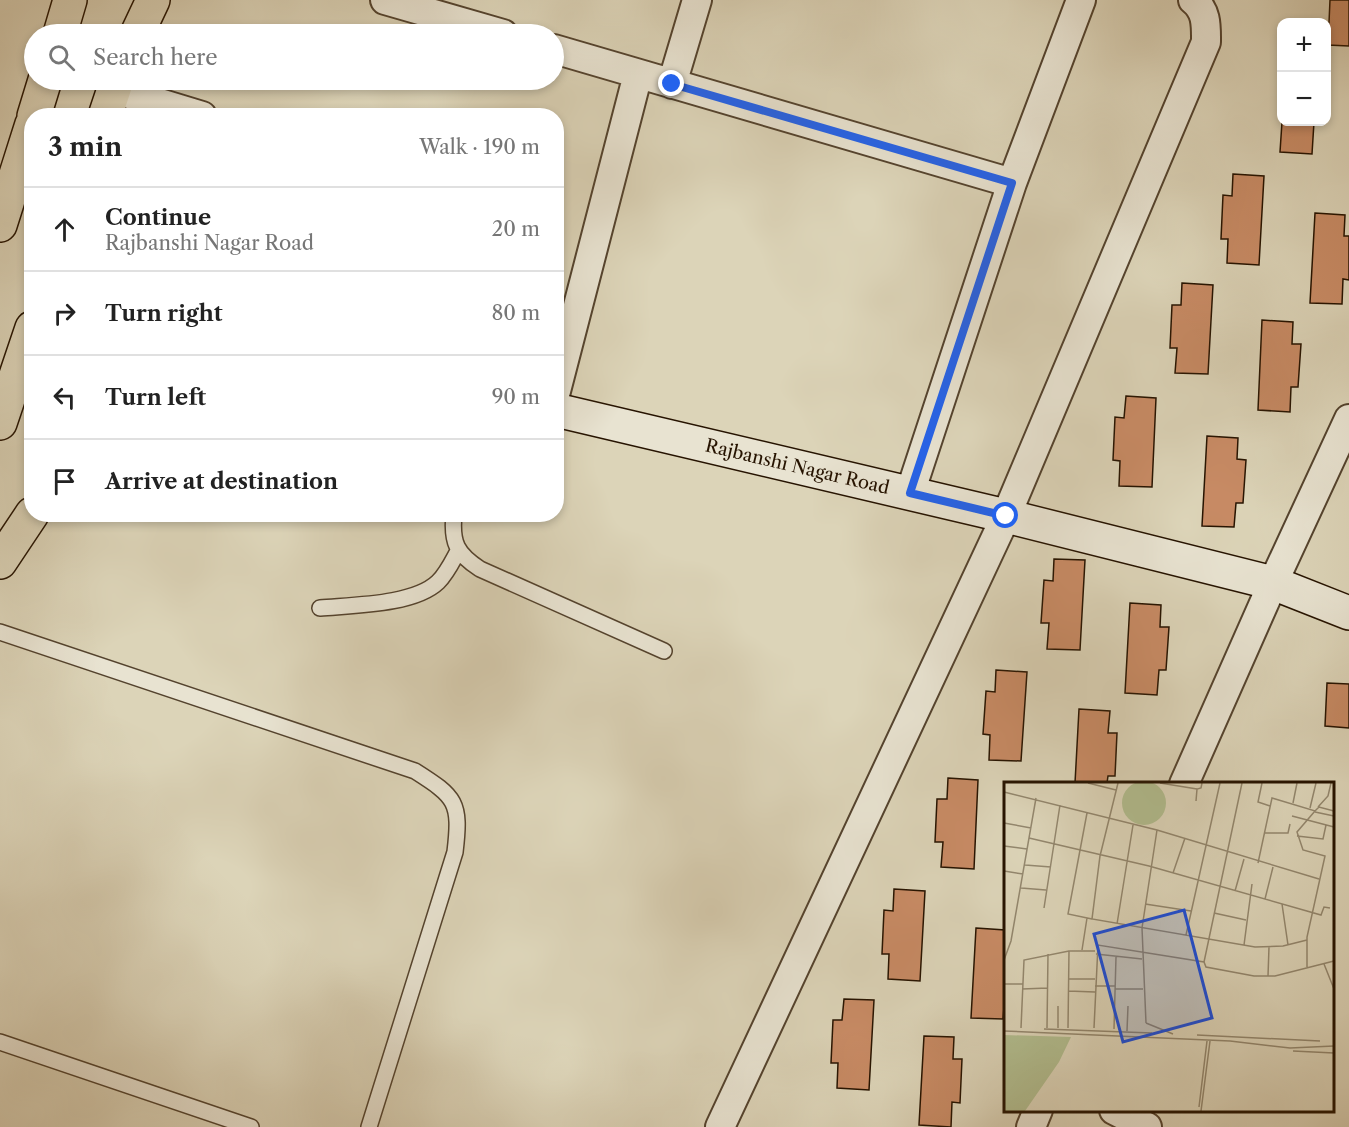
<!DOCTYPE html>
<html lang="en">
<head>
<meta charset="utf-8">
<style>
  body { margin:0; font-family:"Libre Caslon Text",serif; background:#f6f6f6; color:#222 }
  .controls { position:absolute; right:18px; top:18px; display:grid; overflow:hidden; border-radius:12px; box-shadow:0 3px 9px #0003 }
  .controls button { width:54px; height:54px; display:grid; place-items:center; padding:0; border:0; border-bottom:2px solid #e0e0e0; background:#fff; color:#222; font:30px sans-serif }
  .stop { position:absolute; width:18px; height:18px; margin:-14px; border:4px solid #2563eb; border-radius:50%; background:#fff }
  .stop.end { background:#2563eb; border-color:#fff; box-shadow:0 2px 6px #0008 }
  .list { margin:0; padding:0; list-style:none }
  h2 { display:flex; justify-content:space-between; align-items:center; height:78px; margin:0; padding:0 24px; font-size:26px }
  h2 small { font-size:20px; font-weight:400; color:#767676 }
  .list li { display:grid; grid-template-columns:39px 1fr auto; gap:18px; align-items:center; box-sizing:border-box; height:84px; padding:0 24px; border-top:2px solid #e0e0e0 }
  .list b { display:block; font-size:22px; white-space:nowrap }
  .list p { margin:0; font-size:20px; white-space:nowrap; color:#767676 }
  .list em { font-size:20px; font-style:normal; color:#767676 }
  .icon { flex:none; width:33px; height:33px; fill:none; stroke:currentColor; stroke-width:2; stroke-linecap:round; stroke-linejoin:round }
  .map { position:relative; flex:none; width:1349px; height:1127px; overflow:hidden }
  .search { position:absolute; background:#fff; box-shadow:0 3px 9px #0003; left:24px; top:24px; width:540px; height:66px; display:flex; align-items:center; gap:15px; box-sizing:border-box; padding:0 21px; border-radius:33px; color:#767676; font-size:22px }
  .panel { position:absolute; background:#fff; box-shadow:0 3px 9px #0003; left:24px; top:108px; width:540px; height:414px; border-radius:24px }
  .map>svg:first-child { display:block }
  .building { fill:#c88b65; stroke:#261300; stroke-width:1.5 }
  .lines { fill:none; stroke-linecap:round; stroke-linejoin:round }
  .lane-casing { stroke:#54432e; stroke-width:18 }
  .street-casing { stroke:#54432e; stroke-width:32 }
  .secondary-casing { stroke:#261300; stroke-width:36 }
  .highway-casing { stroke:#261300; stroke-width:36 }
  .lane { stroke:#e8e3d1; stroke-width:15 }
  .street { stroke:#e8e3d1; stroke-width:28 }
  .secondary { stroke:#e8e3d1; stroke-width:33 }
  .highway { stroke:#dcd4b8; stroke-width:33 }
  .route { stroke:#2563eb; stroke-width:8 }
  .labels { text-anchor:middle; dominant-baseline:central; stroke-width:4.5; stroke-linejoin:round; paint-order:stroke }
  .street-label { font-size:18px; fill:#261300; stroke:#e8e3d1 }
  .inset-road { fill:none; stroke:#93876e; stroke-width:1.5 }
  .view { fill:#1d4ed8; fill-opacity:0.15; stroke:#1d4ed8; stroke-width:3 }
  .inset-edge { fill:none; stroke:#261300; stroke-width:3 }
</style>
</head>
<body>
<div class="map">
<svg width="1349" height="1127" viewBox="0 0 1349 1127">
  <rect width="100%" height="100%" fill="#dcd4b8"/>
  <filter id="stains"><feTurbulence type="fractalNoise" baseFrequency=".00333" numOctaves="4"/><feColorMatrix values="0 0 0 0 .2 0 0 0 0 .09 0 0 0 0 .02 0 0 0 .5 -.17"/></filter>
  <radialGradient id="worn" r=".72"><stop offset=".6" stop-color="#630" stop-opacity="0"/><stop offset="1" stop-color="#630" stop-opacity=".3"/></radialGradient>
  <path class="building" d="M1330,0h19v46l-21,-1z
    M1282,122h32l-2,32 -32,-2z
    M1233,174l31,2 -5,89 -32,-2 1,-24h-7l2,-44 9,1z
    M1315,213l30,2 -1,21h5v44l-6,-1 -1,25 -32,-1z
    M1182,283l31,2 -5,89 -33,-1 2,-25h-7l2,-43h9z
    M1262,320l31,2 -1,22h9l-3,43h-7l-1,25 -32,-2z
    M1126,396l30,2 -4,89 -33,-1 1,-25 -7,-1 2,-43 9,1z
    M1207,436l31,2 -1,21 9,1 -3,43h-7l-2,24 -32,-1z
    M1054,559l31,1 -5,90 -33,-1 2,-26h-8l3,-43 9,1z
    M1130,603l31,2 -1,22h9l-3,43h-7l-2,25 -32,-2z
    M996,670l31,2 -6,89 -32,-1 1,-25 -7,-1 3,-43 9,1z
    M1327,683l22,1v44l-24,-2z
    M1079,709l31,2 -2,22h9l-2,43h-7l-1,7h-32z
    M948,778l30,2 -4,89 -33,-2 2,-25h-8l2,-43h10z
    M894,889l31,2 -5,90 -32,-2 1,-25h-7l2,-44 9,1z
    M976,928l29,2v65l-2,24 -32,-1z
    M844,999l30,1 -5,90 -32,-2 1,-25h-7l2,-43h9z
    M924,1036l30,1 -1,22h9l-2,44 -8,-1 -1,25 -32,-2z"/>
  <g class="lines">
    <defs>
      <path id="lane" d="M454,514c-3,29 3,40 26,55l184,82
        M320,608c33,-3 94,-3 118,-26 9,-9 14,-20 20,-31
        M0,632l415,139c41,26 46,31 40,81l-86,275
        M0,1042l251,85"/>
      <path id="street" d="M385,0l118,34
        M554,49l458,134
        M672,84l25,-84
        M113,89l89,27
        M556,391l82,-317
        M910,493l102,-310 69,-183
        M1184,784l89,-201 76,-164
        M1114,1110l33,17
        M720,1127l286,-611 200,-474c0,-16 1,-31 -13,-42
        M1031,1127l7,-17"/>
      <g id="secondary">
        <path id="s1" d="M556,410l450,106 267,67 76,30"/>
      </g>
      <path id="highway" d="M60,34l10,-34
        M137,34l16,-34
        M34,116l11,-36
        M105,116l12,-36
        M0,225l32,-101
        M0,423l32,-95
        M0,562l32,-48"/>
    </defs>
    <use href="#lane" class="lane-casing"/>
    <use href="#street" class="street-casing"/>
    <use href="#secondary" class="secondary-casing"/>
    <use href="#highway" class="highway-casing"/>
    <use href="#lane" class="lane"/>
    <use href="#street" class="street"/>
    <use href="#secondary" class="secondary"/>
    <use href="#highway" class="highway"/>
  </g>
  <g class="lines">
    <path class="route" d="M672,84l340,99 -102,310 96,23"/>
  </g>
  <g class="labels">
    <g class="street-label">
      <text stroke="none"><textPath href="#s1" startOffset="248">Rajbanshi Nagar Road</textPath></text>
    </g>
  </g>
  <g transform="translate(1004 782)">
    <rect width="330" height="330" fill="#dcd4b8"/>
    <path d="M118 21a22 22 0 1 1 44 0a22 22 0 1 1-44 0ZM0,253l67,2 -12,25 -34,49h-21z" fill="#b1bc8e"/>
    <path class="inset-road" d="M84,1l28,7M114,1l-18,73 -8,63 163,28 28,-1 24,-6M156,1l37,6M258,1l-4,19 12,4M0,10l153,38 162,49M192,19l1,-12 4,-1 1,-5M289,21l4,-20M314,25l10,-11 3,-13M306,26l6,-25M311,30l19,4M83,31l-19,101 24,5M288,34l42,11M0,41l27,5M260,51h24l2,-9M293,54l26,3 3,-14M25,56l120,28 172,49 3,-8 6,1M0,64l23,3M254,81l14,-65 43,13 4,-4 15,4M21,83l26,2M0,89l19,3M169,91l12,-35M17,106l25,2M231,109l9,-32M261,117l8,-32M141,122l46,7M278,122l6,41M40,126l16,-103M210,131l32,7M113,142l16,-99M182,153l34,-152M240,163l8,-61M78,168l5,-32M92,172l46,5M0,178l7,-19 25,-143M200,180l38,-179M320,182l10,25M303,185v-30l18,-81 -22,-6 -6,-18 18,-21M264,194l1,-29M65,197h26M0,202h19M91,204h20M18,207l26,-1M111,207h28M64,209l27,1M142,241l-4,-95 15,-98M142,241l27,11M17,246l3,-68 45,-9h26M43,246l1,-74M54,246v-22M64,246l1,-77M90,246l4,-83 106,17 2,5 48,9h21l59,-15M40,247l108,4M110,247l2,-72M0,249l226,10 60,7 44,-2M123,249l1,-25M193,253l123,6M289,269l41,2M195,325l8,-66M197,329l9,-70"/>
    <path class="view" d="M180,128l28,108 -89,24 -29,-108z"/>
    <rect width="330" height="330" class="inset-edge"/>
  </g>
  <rect width="100%" height="100%" filter="url(#stains)"/>
  <rect width="100%" height="100%" fill="url(#worn)"/>
</svg>
<div class="controls">
<button>+</button>
<button>−</button>
</div>
<div class="stop" style="left:1006px;top:516px"></div>
<div class="stop end" style="left:672px;top:84px"></div>
<div class="search"><svg class="icon" aria-label="search" viewBox="0 0 24 24"><circle cx="10" cy="10" r="6"/><path d="M15 15l6 6"/></svg>Search here</div>
<section class="panel">
<h2>3 min<small>Walk · 190 m</small></h2>
<ul class="list">
<li><svg class="icon" aria-label="ahead" viewBox="0 0 24 24"><path d="M12 20V5M6 11l6-6 6 6"/></svg><div><b>Continue</b><p>Rajbanshi Nagar Road</p></div><em>20 m</em></li>
<li><svg class="icon" aria-label="right" viewBox="0 0 24 24"><path d="M7 20v-9h11M14 6l5 5-5 5"/></svg><div><b>Turn right</b></div><em>80 m</em></li>
<li><svg class="icon" aria-label="left" viewBox="0 0 24 24"><path d="M17 20v-9H6M10 6l-5 5 5 5"/></svg><div><b>Turn left</b></div><em>90 m</em></li>
<li><svg class="icon" aria-label="arrive" viewBox="0 0 24 24"><path d="M6 21V4h12l-3 4 3 4H6"/></svg><div><b>Arrive at destination</b></div></li>
</ul>
</section>
</div>
</body>
</html>
